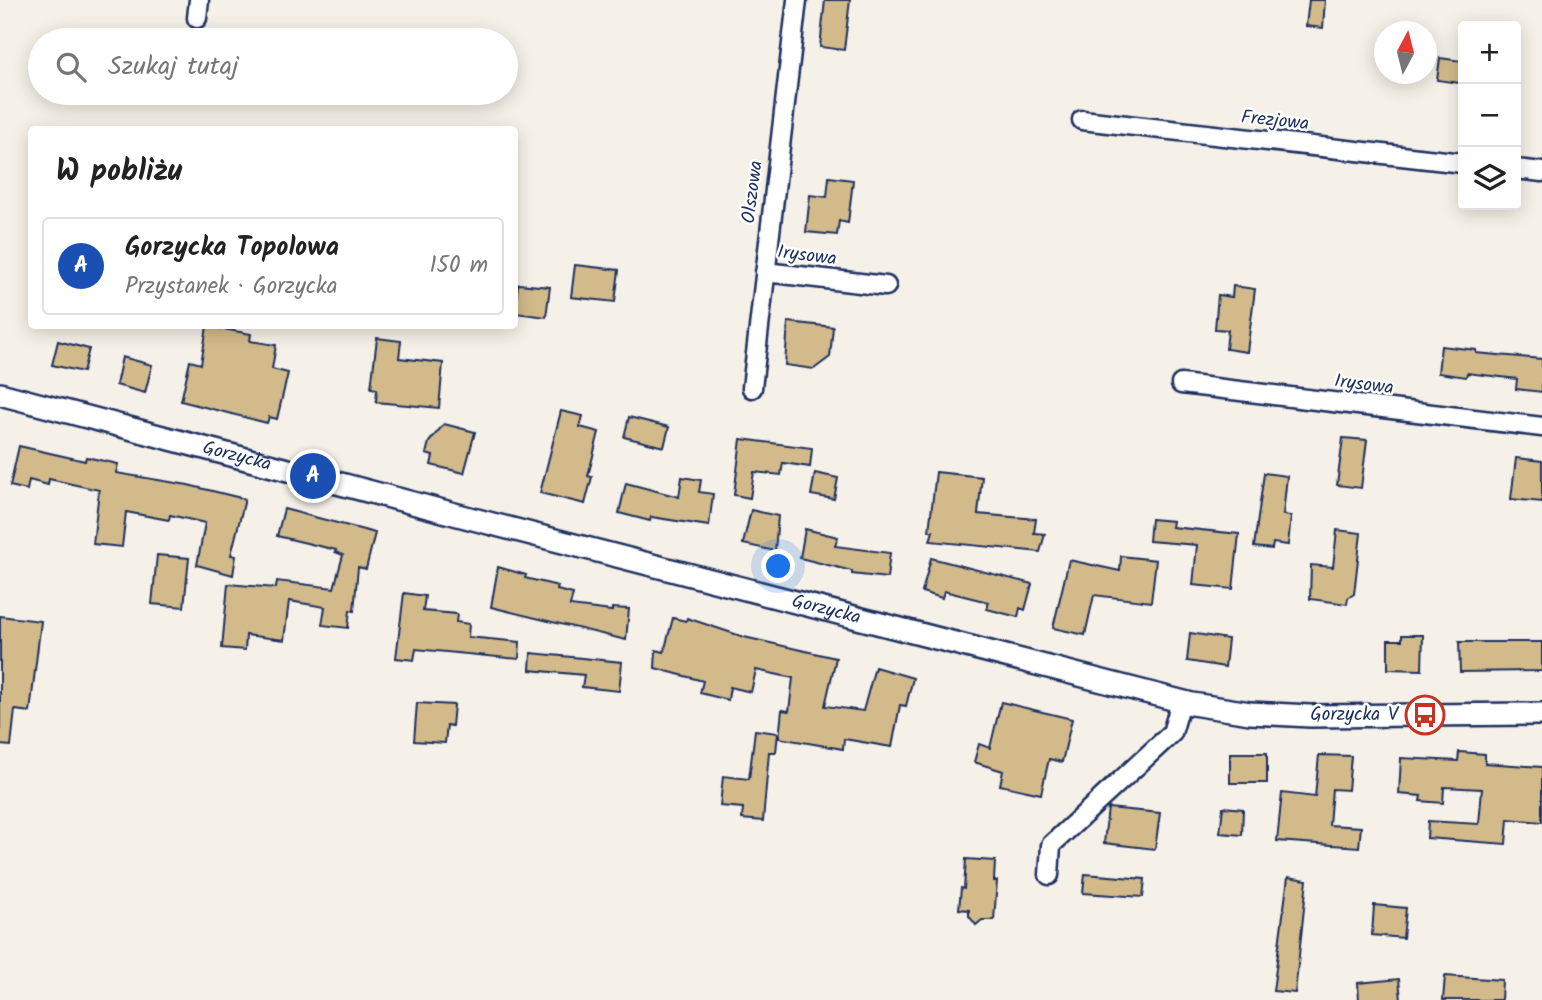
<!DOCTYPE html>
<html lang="pl">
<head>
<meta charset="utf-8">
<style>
  body { margin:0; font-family:Kalam,sans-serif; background:#f6f6f6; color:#222 }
  .controls { position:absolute; right:21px; top:21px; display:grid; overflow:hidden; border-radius:7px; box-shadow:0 4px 18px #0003 }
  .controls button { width:63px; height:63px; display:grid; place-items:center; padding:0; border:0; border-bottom:2px solid #e0e0e0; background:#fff; color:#222; font:35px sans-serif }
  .compass { position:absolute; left:1374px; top:21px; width:63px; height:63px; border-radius:50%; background:#fff; box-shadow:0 4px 18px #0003; rotate:7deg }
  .you { position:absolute; left:779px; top:567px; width:24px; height:24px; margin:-18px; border:5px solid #fff; border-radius:50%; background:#1a73e8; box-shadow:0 0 0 10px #1a73e833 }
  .badge { display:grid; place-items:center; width:46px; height:46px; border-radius:50%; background:#111827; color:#fff; font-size:23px; font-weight:700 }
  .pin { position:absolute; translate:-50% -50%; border:4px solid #fff; box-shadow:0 2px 7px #0006 }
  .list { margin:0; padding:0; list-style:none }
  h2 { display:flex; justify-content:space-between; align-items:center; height:91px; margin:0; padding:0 28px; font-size:30px }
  h2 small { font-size:23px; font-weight:400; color:#767676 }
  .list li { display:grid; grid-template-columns:46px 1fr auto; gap:21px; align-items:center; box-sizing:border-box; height:98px; margin:0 14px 14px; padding:0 14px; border:2px solid #e0e0e0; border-radius:7px }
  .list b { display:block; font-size:26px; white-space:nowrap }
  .list p { margin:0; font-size:23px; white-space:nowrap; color:#767676 }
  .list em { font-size:23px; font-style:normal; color:#767676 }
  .icon { flex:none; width:38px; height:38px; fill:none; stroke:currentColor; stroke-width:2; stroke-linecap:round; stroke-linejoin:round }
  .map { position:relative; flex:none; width:1542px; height:1000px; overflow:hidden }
  .search { position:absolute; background:#fff; box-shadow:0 4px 18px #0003; left:28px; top:28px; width:490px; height:77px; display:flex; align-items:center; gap:18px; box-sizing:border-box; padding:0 24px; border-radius:38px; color:#767676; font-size:26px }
  .panel { position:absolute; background:#fff; box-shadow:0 4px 18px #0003; left:28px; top:126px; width:490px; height:203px; border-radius:7px }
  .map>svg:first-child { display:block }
  .building { fill:#d3ba8a; stroke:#1b2f5e; stroke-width:2 }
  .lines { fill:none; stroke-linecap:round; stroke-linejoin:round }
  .minor-casing { stroke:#1b2f5e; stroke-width:23 }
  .tertiary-casing { stroke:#1b2f5e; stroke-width:26 }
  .minor { stroke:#fff; stroke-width:18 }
  .tertiary { stroke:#fff; stroke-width:21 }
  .labels { text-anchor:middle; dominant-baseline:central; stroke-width:5; stroke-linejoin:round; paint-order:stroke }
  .street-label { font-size:19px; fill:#1b2f5e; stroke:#fff }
  .poi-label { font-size:19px; fill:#1b2f5e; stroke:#fff; text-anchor:end }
</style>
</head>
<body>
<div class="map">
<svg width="1542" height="1000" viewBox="0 0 1542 1000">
  <rect width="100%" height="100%" fill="#f6f1e8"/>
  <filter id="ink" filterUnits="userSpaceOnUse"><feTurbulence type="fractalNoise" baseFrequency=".0143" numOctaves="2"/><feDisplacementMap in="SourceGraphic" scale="14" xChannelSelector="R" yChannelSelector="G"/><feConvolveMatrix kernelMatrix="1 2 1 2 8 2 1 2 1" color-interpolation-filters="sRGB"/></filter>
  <g filter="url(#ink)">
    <path class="building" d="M825,0h25l-6,50 -24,-3z
      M1309,0h16l-2,28 -17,-2z
      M1440,58l22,3 -2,22 -23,-3z
      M829,177l24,3 -5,43 -9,-2 -2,14 -31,-3 4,-37 17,2z
      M575,265l44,5 -4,32 -44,-5z
      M518,284l32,3 -4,30 -31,-4z
      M1233,286l22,3 -8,63 -21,-3 2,-19 -13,-1 3,-34 14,2z
      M788,322l45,5 -3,30 -16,12 -29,-4z
      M207,326l44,8 -1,7 26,4 -4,24 16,4 -11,46 -8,-2 -2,6 -86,-22 9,-40 11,3z
      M377,338l24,3 -2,17 44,5 -4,45 -63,-6 1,-13 -6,-1z
      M58,341l31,8 -6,23 -31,-7z
      M1441,346l35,4v3l66,6v33l-26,-3 1,-10 -50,-6 -1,4 -28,-4z
      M122,357l30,8 -7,28 -29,-8z
      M561,411l22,5 -3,11 19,5 -11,44 4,1 -7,27 -45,-11z
      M629,417l40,10 -5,20 -40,-10z
      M444,424l31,8 -11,41 -33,-8 2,-9 -7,-2 3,-12z
      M1343,438l24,2 -6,48 -24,-3z
      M741,439l71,9 -2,19 -27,-4 -2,12 -27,-3 -4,26 -16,-3z
      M19,446l66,15 1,-4 32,7 -2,9 72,12 57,14 -14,56 5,1 -3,19 -36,-10 8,-42 -35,-8 -1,5 -43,-8 -4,35 -29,-3 6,-54 -50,-11 -1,6 -19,-5 -2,10 -17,-4z
      M1516,458l26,3v41l-31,-3z
      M936,472l46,5 -4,37 58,5 -2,14 11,1 -5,18 -110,-11 3,-10h-4z
      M815,473l23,5 -4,21 -23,-4z
      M1264,473l23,3 -4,39 8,1 -3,29 -15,-2 -1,6 -18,-2z
      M682,477l19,3 -2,12 14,2 -4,32 -58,-9 -1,4 -31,-8 7,-30 53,14z
      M284,509l91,24 -9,36 -8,-2 -4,44 -4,-1 -2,18 -26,-3 3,-18 -36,-6 -5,39 -38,-5 -1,15 -23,-2 6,-64 48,4 1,-7 57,7 9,-33 -8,-3 1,-2 -59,-14z
      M751,510l27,6 -3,35 -32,-7z
      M1151,519l22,2 -1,6 67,7 -6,55 -40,-4 4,-40 -48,-4z
      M805,529l33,8 -3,9 55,7 -3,25 -35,-4v-3l-52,-13z
      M1337,530l24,3 -7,61 -6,4 -1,6 -37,-5 1,-34 22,2z
      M157,555l32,3 -5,49 -32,-3z
      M1121,556l35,4 -5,42 -57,-7 -9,40 -32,-7 16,-68 51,11z
      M931,558l101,26 -7,26 -5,-2 -2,9 -31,-8 1,-7 -44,-11 -2,7 -20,-6z
      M498,567l28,8 -1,3 33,8 -1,4 16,4 -3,12 42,5v-3l17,1 -3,31 -135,-33z
      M404,593l21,3 -2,15 34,3 -1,8 13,2 -1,13 52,5 -1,17 -103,-10 -2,11 -18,-2z
      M0,616l41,5 -11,91 -15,-2 -4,36 -11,-1z
      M673,618l13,3 1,-3 57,19 92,21 -11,48 38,5 12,-44 38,11 -7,28 -6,-1 -8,42 -48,-8 -1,10 -64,-11 3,-28 7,1 4,-33 -37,-8 -5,22 -21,-5 -2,13 -28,-7 3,-12 -48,-13 1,-18 8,2z
      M1190,633l38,6 -3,28 -38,-6z
      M1402,635h21l-1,35 -34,-1v-29h14z
      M1459,642h83v29l-82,1z
      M531,653l91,9 -3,29 -37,-4 2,-12 -54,-5z
      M1001,702l71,17 -10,43 -13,-3 -8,35 -41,-9 3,-14 -29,-9 5,-18 11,4z
      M417,703l37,2 -2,21 -5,-1 -2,18 -31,-2z
      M755,730l23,3 -2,19h-7l-6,69 -21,-2 1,-11 -23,-2 3,-30 26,3z
      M1459,752l26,2v9l57,4v55l-34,-3 -2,25 -79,-6 1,-17 51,3 3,-35 -38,-2 -1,16 -23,-2 1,-5 -22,-2 2,-36 57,3z
      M1230,753h37v30h-37z
      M1319,755l32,1 -3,34 -16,-1 -3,36 32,2 -2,20 -82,-6 5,-48 33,4z
      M1223,807l20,2 -1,26 -22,-2z
      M1108,808l52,5 -5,36 -51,-6z
      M966,859l29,2 -1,20h3l-3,39h-12l-6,5 -7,-9v-6l-10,-1 2,-21 3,1z
      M1085,874l60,5 -2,18 -60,-4z
      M1288,877l19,3 -12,113 -22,-2z
      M1374,905l32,3 -3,30 -31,-3z
      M1445,976l57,4 -1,20h-58z
      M1399,979l2,21h-42l-1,-17z"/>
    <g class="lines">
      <defs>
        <path id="minor" d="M197,18l2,-18
          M1082,120l381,43
          M1516,169l26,3
          M765,272l121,14
          M1181,384l361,43
          M752,388l45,-388
          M1049,875l2,-30 121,-112 9,-31"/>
        <g id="tertiary">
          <path id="s1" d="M0,394l477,126 715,184 58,9 60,3 232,-2"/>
        </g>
      </defs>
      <use href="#minor" class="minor-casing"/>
      <use href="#tertiary" class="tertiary-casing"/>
      <use href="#minor" class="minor"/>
      <use href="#tertiary" class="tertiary"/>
    </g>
  </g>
  <defs>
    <symbol id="bus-ring" viewBox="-11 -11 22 22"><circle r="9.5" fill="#fff" stroke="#c8321e" stroke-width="1.5"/><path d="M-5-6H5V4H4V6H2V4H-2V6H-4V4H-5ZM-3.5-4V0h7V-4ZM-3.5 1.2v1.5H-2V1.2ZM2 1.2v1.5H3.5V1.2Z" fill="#c8321e"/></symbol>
  </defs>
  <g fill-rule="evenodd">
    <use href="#bus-ring" x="1403" y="693" width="44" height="44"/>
  </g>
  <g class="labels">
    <g class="street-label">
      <text transform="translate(1275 121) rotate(6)">Frezjowa</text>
      <text transform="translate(753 192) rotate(-83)">Olszowa</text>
      <text transform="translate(807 256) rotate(7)">Irysowa</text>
      <text transform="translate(1364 385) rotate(7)">Irysowa</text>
      <text stroke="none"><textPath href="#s1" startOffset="245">Gorzycka</textPath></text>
      <text stroke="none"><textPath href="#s1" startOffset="854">Gorzycka</textPath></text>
    </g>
    <g class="poi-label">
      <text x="1398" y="715">Gorzycka V</text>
    </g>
  </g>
</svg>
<div class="controls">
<button>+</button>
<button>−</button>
<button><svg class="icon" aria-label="layers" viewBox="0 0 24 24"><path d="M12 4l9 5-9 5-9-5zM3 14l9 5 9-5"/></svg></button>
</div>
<svg class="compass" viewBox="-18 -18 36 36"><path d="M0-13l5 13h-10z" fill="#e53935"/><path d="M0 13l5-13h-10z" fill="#767676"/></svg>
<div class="you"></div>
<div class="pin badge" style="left:313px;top:476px;background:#1a4fb4">A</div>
<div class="search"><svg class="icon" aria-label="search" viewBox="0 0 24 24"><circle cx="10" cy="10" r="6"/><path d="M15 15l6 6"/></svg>Szukaj tutaj</div>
<section class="panel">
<h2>W pobliżu<small></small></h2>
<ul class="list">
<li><span class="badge" style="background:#1a4fb4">A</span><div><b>Gorzycka Topolowa</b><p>Przystanek · Gorzycka</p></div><em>150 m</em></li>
</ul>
</section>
</div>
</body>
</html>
